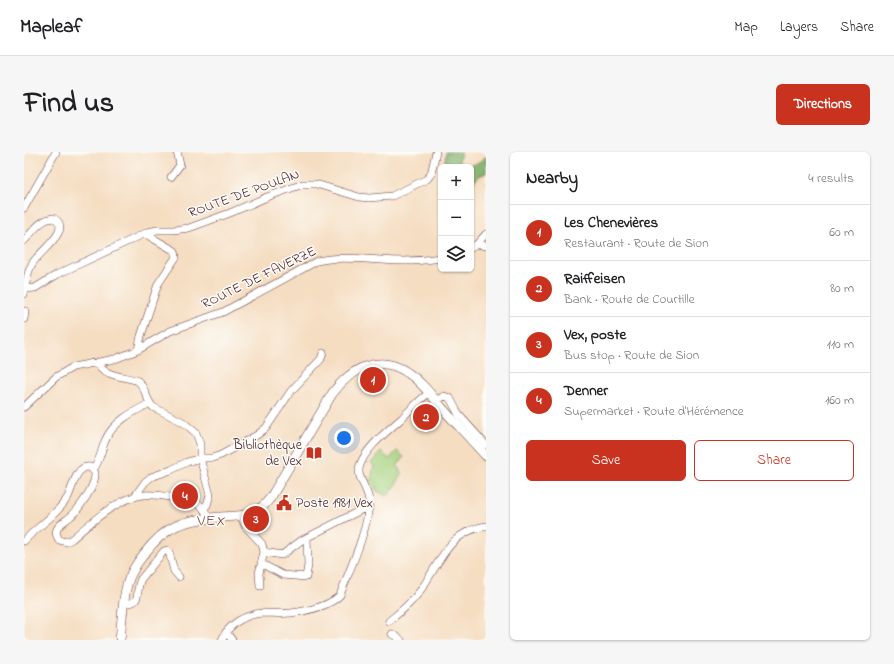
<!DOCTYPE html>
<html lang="en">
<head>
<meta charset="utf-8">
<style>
  body { margin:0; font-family:"Indie Flower",sans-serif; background:#f6f6f6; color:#202124 }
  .controls { position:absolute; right:12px; top:12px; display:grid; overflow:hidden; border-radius:6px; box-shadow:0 1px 3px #0004 }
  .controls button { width:36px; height:36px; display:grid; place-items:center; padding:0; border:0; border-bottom:1px solid #e0e0e0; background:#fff; color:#202124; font:20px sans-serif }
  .you { position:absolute; left:320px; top:286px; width:14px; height:14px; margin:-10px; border:3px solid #fff; border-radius:50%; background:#1a73e8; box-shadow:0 0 0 6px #1a73e833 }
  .badge { display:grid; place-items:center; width:26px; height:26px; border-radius:50%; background:#c8321e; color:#fff; font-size:13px; font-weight:700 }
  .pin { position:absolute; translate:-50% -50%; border:2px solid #fff; box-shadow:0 1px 4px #0006 }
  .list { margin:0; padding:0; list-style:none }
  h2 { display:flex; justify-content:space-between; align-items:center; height:52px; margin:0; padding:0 16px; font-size:17px }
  h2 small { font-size:13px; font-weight:400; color:#757577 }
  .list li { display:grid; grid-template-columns:26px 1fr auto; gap:12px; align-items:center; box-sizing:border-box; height:56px; padding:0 16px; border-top:1px solid #e0e0e0 }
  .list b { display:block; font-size:15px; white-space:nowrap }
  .list p { margin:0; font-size:13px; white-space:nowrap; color:#757577 }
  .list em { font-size:13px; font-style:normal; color:#757577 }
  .actions { display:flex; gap:8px; padding:12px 16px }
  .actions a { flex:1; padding:9px 0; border:1px solid #c8321e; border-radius:6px; text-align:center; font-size:14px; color:#c8321e }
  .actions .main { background:#c8321e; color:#fff }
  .icon { flex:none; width:22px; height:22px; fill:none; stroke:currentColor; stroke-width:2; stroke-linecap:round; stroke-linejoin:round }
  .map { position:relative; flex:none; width:462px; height:488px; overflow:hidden; border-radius:6px }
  header { display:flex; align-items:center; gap:24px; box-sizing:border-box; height:56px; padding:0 20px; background:#fff; border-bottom:1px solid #e0e0e0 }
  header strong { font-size:19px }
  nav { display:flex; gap:22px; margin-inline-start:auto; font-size:14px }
  .intro { display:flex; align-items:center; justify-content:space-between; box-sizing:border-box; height:96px; padding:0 24px }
  h1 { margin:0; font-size:28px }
  .button { padding:10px 18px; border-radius:6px; background:#c8321e; color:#fff; font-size:14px; font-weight:700 }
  main { display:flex; gap:24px; padding:0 24px }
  aside { flex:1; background:#fff; border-radius:6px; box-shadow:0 1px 3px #0004 }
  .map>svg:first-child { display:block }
  .green { fill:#a5d17e; stroke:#787854 }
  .forest { fill:#84b36d; stroke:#67694c }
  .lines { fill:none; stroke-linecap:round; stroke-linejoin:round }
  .minor-casing { stroke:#643c42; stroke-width:8 }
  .major-casing { stroke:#643c42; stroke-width:10 }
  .minor { stroke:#fff; stroke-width:7 }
  .major { stroke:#fff; stroke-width:9 }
  .labels { text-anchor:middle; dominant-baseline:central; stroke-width:3; stroke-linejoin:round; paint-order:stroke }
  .street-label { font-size:14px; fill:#4a1f2b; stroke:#fdfcf7 }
  .poi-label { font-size:14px; fill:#4a1f2b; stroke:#fdfcf7; text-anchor:end }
  .quarter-label { font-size:16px; letter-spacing:1px; fill:#834c4f; stroke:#fdfcf7 }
</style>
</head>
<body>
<header>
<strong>Mapleaf</strong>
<nav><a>Map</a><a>Layers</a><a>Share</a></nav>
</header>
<div class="intro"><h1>Find us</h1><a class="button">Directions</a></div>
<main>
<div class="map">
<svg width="462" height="488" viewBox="0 0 462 488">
  <rect width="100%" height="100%" fill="#fdfcf7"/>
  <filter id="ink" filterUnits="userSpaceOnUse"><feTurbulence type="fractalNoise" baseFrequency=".025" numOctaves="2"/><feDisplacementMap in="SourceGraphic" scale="8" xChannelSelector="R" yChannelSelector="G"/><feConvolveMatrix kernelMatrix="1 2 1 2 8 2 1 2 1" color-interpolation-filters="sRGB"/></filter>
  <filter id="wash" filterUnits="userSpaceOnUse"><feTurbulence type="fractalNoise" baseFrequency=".012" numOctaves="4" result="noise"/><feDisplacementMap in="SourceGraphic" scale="16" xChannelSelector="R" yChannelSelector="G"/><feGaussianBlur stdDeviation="0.9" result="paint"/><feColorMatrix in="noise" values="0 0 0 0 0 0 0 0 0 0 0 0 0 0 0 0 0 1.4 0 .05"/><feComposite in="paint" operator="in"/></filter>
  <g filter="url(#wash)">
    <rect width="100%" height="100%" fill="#f5ddc1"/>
    <path class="green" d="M373,299l7,6 -7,9 5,8 -10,17 -5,5 -10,-5 -6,-10 3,-16 -3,-2 10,-11 8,7z"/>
    <path class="forest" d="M422,0h15l-2,9c7,10 20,2 27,-5v17l-7,3 -8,9v-18h-27z"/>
  </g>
  <g filter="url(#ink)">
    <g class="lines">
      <defs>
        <path id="minor" d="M147,25l9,-12 -3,-13
          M0,56l32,-56
          M0,89c8,-8 16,-22 29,-23 22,11 -15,34 -21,46 -5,8 -6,20 -8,30
          M453,92l9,2
          M447,96l6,-4 9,-10
          M1,137l10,-1 23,-14 90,-42 9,-2h16l16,-2 41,-15 37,-16 36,-13h13l43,13 10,1 23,-2 35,-17 4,-5 5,-22
          M0,167l1,-8
          M114,198l3,-14 17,-52 18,-27 -1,-6 -26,-15 -3,-3
          M73,210c6,15 29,14 41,19 8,7 8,19 15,26l30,15 13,11 4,11v14l10,37 -3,10 -3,3
          M412,249l8,-5 6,2 9,17 27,30
          M0,255l32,-30 17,-10 42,-8 23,-9 32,-19 53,-19 94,-51c22,-5 44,-2 65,-1 19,2 40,1 59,-2
          M69,318c7,-9 8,-19 12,-29 7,-18 27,-29 44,-37
          M111,344l10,-14 6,-5 20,-7 16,-8 13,-4h12l9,-3 36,-20 9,-7 25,-37 30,-32 2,-6
          M217,364l5,11 16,17 2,8 -5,21 1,13
          M0,389c14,-15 33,-26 44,-44 5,-10 8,-32 22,-30l5,6c1,12 -15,35 -24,43 -4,4 -11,7 -14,13 -2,4 0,7 2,11l7,2 6,-3c18,-16 47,-42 72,-44 12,-1 25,2 36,4 15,3 23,3 28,19
          M240,400l18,3 20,-15 67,-34
          M238,412l21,11 23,2 2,-12 -1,-27
          M100,451c19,2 11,-13 17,-24l23,-28 3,-1 2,2 5,19 5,6
          M365,469c11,-9 25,-20 33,-33 19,-27 26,-56 64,-62
          M202,480l6,8
          M368,482l9,6
          M198,488c6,-16 24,-26 41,-27 10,0 19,1 28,0 15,-2 38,-6 49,-18 10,-26 28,-65 29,-92 1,-13 -14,-25 -9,-38 7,-19 28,-34 42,-47 9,-9 17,-18 27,-25"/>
        <path id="major" d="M96,488c2,-18 2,-37 7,-55 3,-12 9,-21 17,-31 23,-30 40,-34 76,-37 22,-1 37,0 51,-20l61,-103c19,-26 48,-41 76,-21 14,9 24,23 34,35 15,16 29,32 44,48"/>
      </defs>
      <use href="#minor" class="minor-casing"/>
      <use href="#major" class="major-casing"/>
      <use href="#minor" class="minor"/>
      <use href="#major" class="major"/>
    </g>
  </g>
  <defs>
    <symbol id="library-bare" viewBox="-9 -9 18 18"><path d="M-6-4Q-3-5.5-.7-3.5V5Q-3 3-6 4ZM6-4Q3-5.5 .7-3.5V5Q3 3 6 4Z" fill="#c8321e" stroke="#fdfcf7" stroke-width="2.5" paint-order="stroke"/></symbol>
    <symbol id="civic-bare" viewBox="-9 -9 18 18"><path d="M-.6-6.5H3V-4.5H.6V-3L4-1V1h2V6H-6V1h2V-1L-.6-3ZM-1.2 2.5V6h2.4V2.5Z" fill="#c8321e" stroke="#fdfcf7" stroke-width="2.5" paint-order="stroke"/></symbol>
  </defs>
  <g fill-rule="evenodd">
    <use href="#library-bare" x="279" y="290" width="22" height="22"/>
    <use href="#civic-bare" x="249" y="340" width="22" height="22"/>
  </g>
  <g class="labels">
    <g class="street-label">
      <text transform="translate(220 42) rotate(-20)">ROUTE DE POULAN</text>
      <text transform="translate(235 126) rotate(-26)">ROUTE DE FAVERZE</text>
    </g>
    <g class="poi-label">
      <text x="278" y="293">Bibliothèque<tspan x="278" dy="16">de Vex</tspan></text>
      <text x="272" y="351" text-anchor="start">Poste 1981 Vex</text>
    </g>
    <g class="quarter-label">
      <text x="188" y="369">VEX</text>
    </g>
  </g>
</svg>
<div class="controls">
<button>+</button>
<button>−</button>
<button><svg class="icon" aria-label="layers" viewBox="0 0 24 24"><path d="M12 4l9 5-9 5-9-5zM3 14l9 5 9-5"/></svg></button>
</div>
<div class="you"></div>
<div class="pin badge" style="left:349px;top:228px">1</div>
<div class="pin badge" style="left:402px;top:265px">2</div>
<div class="pin badge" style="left:232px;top:367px">3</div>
<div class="pin badge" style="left:161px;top:344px">4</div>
</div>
<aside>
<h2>Nearby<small>4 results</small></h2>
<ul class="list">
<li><span class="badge">1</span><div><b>Les Chenevières</b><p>Restaurant · Route de Sion</p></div><em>60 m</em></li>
<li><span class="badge">2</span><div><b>Raiffeisen</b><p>Bank · Route de Courtille</p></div><em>80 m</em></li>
<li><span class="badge">3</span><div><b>Vex, poste</b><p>Bus stop · Route de Sion</p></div><em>110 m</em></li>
<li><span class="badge">4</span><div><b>Denner</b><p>Supermarket · Route d'Hérémence</p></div><em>160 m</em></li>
</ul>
<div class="actions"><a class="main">Save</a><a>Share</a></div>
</aside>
</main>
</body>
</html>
